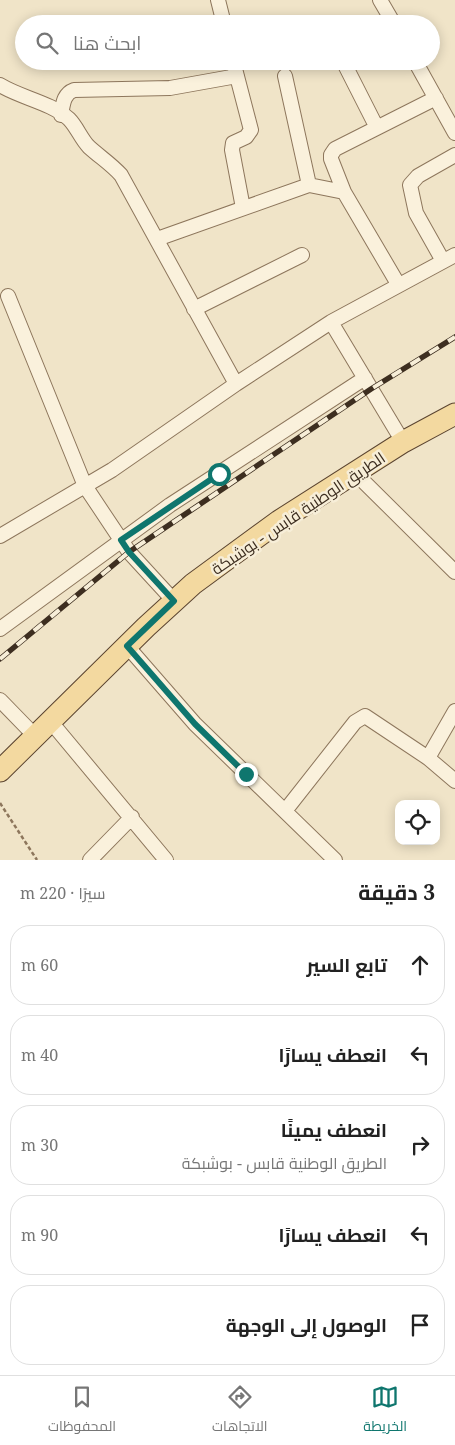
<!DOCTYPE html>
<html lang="ar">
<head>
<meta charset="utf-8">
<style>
  body { margin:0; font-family:"Noto Serif",Cairo,serif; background:#f2f2f2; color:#222; direction:rtl }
  .controls { position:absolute; right:15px; bottom:15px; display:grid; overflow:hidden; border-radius:10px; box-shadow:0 2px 12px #0003 }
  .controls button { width:45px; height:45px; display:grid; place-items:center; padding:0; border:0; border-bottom:1px solid #e0e0e0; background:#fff; color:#222; font:25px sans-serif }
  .stop { position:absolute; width:15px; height:15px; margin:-11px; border:4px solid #0f766e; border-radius:50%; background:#fff }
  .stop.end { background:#0f766e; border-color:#fff; box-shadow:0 1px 5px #0008 }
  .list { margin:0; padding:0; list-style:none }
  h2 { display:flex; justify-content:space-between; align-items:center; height:65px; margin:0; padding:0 20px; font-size:21px }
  h2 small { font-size:16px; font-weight:400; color:#767676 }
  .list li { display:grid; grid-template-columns:32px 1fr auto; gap:15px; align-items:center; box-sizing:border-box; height:80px; margin:0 10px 10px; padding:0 10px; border:1px solid #e0e0e0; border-radius:20px }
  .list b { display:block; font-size:19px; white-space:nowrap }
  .list p { margin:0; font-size:16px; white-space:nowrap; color:#767676 }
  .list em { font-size:16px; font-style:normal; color:#767676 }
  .icon { flex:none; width:28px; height:28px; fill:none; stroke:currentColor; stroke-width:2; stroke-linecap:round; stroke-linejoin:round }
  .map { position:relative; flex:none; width:455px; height:860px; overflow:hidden; direction:ltr }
  .search { position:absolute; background:#fff; box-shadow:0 2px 12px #0003; left:15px; right:15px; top:15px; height:55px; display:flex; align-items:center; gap:12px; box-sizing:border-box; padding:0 18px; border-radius:28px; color:#767676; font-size:19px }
  .sheet { height:515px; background:#fff }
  nav { display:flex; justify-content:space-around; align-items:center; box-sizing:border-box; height:70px; border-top:1px solid #e0e0e0; background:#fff; font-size:14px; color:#767676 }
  nav a { display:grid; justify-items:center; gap:2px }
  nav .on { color:#0f766e }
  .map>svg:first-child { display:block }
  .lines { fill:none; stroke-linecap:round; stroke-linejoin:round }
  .minor-casing { stroke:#8d765c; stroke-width:16 }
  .primary-casing { stroke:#5b4430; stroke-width:23 }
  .path { stroke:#8d765c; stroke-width:2.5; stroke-dasharray:4 2.5; stroke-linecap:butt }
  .minor { stroke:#faf1dc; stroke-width:14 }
  .primary { stroke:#f3d9a0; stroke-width:21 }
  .rail-casing { stroke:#3d2e20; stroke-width:5.5 }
  .rail { stroke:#f7eed8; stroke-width:4; stroke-dasharray:11; stroke-linecap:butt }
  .route { stroke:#0f766e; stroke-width:6 }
  .labels { text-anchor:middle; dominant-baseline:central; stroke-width:5; stroke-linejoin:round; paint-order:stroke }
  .street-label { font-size:16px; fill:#3d2e20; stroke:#f7eed8 }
</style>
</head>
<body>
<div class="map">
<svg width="455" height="860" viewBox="0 0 455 860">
  <rect width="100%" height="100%" fill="#f0e4c8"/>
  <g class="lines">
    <defs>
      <path id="minor" d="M218,0l6,24
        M380,0l14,24
        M233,61l18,69 -5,7 -13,6 -1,7 11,58
        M343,61l33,65
        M415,61l40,72
        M285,76l24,109
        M0,85c21,13 50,17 69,34 8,8 12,20 20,28 11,10 22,17 32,28l115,209
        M61,115c2,-10 2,-21 13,-25l96,-2 67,-12
        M344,192l-13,-33v-4l4,-6 101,-51
        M157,239l152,-54 35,7 54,92
        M443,261l-27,-48 -6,-28 8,-9 37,-21
        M8,296l77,190 44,66 45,49
        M194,309l108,-54
        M331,322l72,120
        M356,474l99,98
        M0,536l112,-66 124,-86 95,-62 124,-67
        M0,629l170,-124 195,-127
        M127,646l68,78 140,136
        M0,700l36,37
        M51,722l115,138
        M428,758l27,-47
        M285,811l70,-89 10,-6 63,42 27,23
        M90,860l42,-43"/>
      <path id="primary" d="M0,771l146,-144 47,-43 86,-63 124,-79 52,-28"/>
    </defs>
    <use href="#minor" class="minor-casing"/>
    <use href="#primary" class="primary-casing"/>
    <path class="path" d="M0,803l37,57"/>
    <use href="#minor" class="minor"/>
    <use href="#primary" class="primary"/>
    <defs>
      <path id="rail" d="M0,659l129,-107 242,-163 84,-52"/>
    </defs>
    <use href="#rail" class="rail-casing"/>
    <use href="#rail" class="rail"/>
  </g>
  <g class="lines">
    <path class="route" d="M219,474l-98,66 8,12 45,49 -47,45 68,78 51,50"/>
  </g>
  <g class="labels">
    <g class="street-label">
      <text transform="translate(298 513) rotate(-34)">الطريق الوطنية قابس - بوشبكة</text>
    </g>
  </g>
</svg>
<div class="controls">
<button><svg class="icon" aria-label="locate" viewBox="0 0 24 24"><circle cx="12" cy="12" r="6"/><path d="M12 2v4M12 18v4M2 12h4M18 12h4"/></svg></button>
</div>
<div class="stop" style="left:219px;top:474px"></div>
<div class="stop end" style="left:246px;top:774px"></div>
<div class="search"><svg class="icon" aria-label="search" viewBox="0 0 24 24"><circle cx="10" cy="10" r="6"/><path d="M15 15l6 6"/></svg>ابحث هنا</div>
</div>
<section class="sheet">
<h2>3 دقيقة<small>سيرًا · 220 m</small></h2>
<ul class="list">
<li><svg class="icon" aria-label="ahead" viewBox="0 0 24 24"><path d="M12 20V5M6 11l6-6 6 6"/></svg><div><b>تابع السير</b></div><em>60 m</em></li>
<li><svg class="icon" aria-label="left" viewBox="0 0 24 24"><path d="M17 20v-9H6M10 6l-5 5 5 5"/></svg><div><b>انعطف يسارًا</b></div><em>40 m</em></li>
<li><svg class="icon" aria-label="right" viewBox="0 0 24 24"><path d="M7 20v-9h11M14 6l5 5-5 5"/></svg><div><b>انعطف يمينًا</b><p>الطريق الوطنية قابس - بوشبكة</p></div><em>30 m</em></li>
<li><svg class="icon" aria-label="left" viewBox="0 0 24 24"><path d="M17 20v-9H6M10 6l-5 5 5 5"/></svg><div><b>انعطف يسارًا</b></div><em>90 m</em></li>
<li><svg class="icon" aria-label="arrive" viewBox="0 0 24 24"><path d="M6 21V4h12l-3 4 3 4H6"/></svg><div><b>الوصول إلى الوجهة</b></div></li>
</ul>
</section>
<nav>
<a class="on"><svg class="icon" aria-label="map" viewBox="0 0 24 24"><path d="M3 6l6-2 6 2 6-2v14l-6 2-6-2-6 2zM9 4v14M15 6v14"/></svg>الخريطة</a>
<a><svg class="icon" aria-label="directions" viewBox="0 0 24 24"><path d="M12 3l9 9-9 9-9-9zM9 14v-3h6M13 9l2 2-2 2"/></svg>الاتجاهات</a>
<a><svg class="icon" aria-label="saved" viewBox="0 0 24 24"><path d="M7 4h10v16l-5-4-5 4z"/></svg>المحفوظات</a>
</nav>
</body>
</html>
